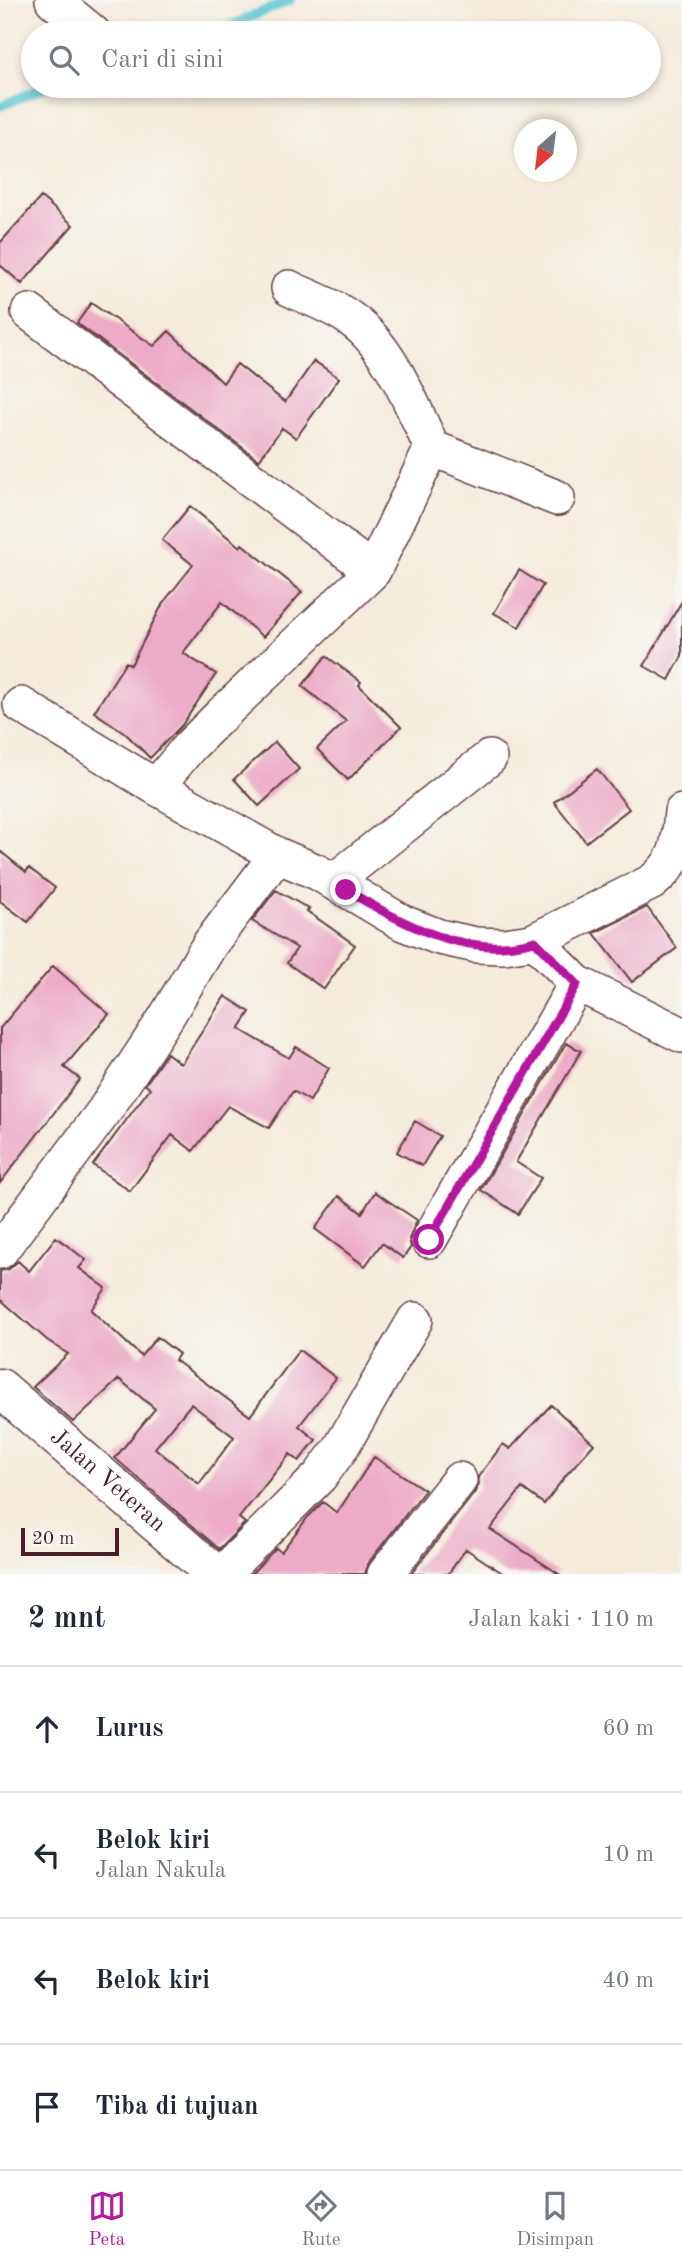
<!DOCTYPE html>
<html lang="id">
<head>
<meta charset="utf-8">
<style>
  body { margin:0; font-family:"Old Standard TT",serif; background:#f6f6f7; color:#1f2937 }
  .compass { position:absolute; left:514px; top:119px; width:63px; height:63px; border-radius:50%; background:#fff; box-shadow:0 4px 10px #0003; rotate:208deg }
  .scale { position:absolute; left:21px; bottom:18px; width:98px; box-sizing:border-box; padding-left:7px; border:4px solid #4a1f2b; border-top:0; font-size:19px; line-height:24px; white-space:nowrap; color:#4a1f2b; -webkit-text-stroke:5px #f6f6f2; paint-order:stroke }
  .stop { position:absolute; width:21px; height:21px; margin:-16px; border:5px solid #b5179e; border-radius:50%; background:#fff }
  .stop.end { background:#b5179e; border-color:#fff; box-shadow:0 2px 7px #0008 }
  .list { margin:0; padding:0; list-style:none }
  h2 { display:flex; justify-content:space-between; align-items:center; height:91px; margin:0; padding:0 28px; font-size:30px }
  h2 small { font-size:23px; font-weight:400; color:#747a83 }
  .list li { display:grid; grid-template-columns:46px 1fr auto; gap:21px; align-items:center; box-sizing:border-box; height:126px; padding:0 28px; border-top:2px solid #e0e1e3 }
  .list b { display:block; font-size:26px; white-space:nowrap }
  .list p { margin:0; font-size:23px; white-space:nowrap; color:#747a83 }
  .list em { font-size:23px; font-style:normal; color:#747a83 }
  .icon { flex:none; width:38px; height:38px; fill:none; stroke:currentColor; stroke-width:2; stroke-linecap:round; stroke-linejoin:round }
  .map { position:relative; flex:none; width:682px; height:1574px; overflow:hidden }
  .search { position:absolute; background:#fff; box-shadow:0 4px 10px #0003; left:21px; right:21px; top:21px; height:77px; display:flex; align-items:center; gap:18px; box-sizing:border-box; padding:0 24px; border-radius:38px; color:#747a83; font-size:26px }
  .sheet { height:595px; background:#fff }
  nav { display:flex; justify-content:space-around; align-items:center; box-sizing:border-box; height:98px; border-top:2px solid #e0e1e3; background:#fff; font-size:19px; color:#747a83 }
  nav a { display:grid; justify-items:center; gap:4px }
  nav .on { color:#b5179e }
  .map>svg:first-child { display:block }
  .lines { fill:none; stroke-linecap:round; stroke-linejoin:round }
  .stream { stroke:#5ac6d2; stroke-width:10 }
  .building { fill:#ecabc7; fill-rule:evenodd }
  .minor-casing { stroke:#643e45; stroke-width:38 }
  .tertiary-casing { stroke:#643e45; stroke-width:41 }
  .minor { stroke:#fff; stroke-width:35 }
  .tertiary { stroke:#fff; stroke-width:38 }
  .route { stroke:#b5179e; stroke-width:9 }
  .labels { text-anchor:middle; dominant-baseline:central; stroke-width:7; stroke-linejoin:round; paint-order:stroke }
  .street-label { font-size:24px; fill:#4a1f2b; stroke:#f6f6f2 }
</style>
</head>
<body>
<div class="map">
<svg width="682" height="1574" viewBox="0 0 682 1574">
  <rect width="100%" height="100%" fill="#f6f6f2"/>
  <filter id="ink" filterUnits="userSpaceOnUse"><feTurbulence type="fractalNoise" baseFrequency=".0143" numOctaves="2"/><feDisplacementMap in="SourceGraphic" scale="14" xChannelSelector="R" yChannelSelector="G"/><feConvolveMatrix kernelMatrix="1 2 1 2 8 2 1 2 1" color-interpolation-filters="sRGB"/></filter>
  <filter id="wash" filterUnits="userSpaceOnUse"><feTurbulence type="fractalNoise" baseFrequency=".00686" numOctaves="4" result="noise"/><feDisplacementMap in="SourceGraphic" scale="28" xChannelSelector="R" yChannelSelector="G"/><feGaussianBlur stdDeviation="1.57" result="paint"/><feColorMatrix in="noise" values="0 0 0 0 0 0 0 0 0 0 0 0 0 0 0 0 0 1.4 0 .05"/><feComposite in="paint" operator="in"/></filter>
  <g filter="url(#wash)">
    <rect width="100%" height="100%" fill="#f4ebdb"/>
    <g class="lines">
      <path class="stream" d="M213,33l77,-33
        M0,106l47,-20"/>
    </g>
    <g id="blocks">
      <path class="building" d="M41,197l32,28 -51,59 -22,-19v-22z
        M91,303l63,43 15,-15 54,52 14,-19 48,38 29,-41 25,17 -43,60 -14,-10 -23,32 -182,-137z
        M190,506l50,41 2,-3 60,48 -39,45 -41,-35 -39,51 33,21 -34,51 -32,33 -25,-25 -31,-21 32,-50 5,3 32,-62 30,-38 -31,-25z
        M519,570l24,15 -24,42 -25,-14z
        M682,601v55l-13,24 -25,-14z
        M326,656l35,26 -2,3 42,42 -53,53 -31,-31 29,-28 -44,-35z
        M275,742l24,27 -40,37 -25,-27z
        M597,769l32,40 -43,33 -32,-40z
        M0,851l26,21 3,-4 26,20 -27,34 -28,-21z
        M276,890l33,19 -2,2 48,34 -31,44 -37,-26 10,-15 -45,-27z
        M647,907l30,41 -45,34 -38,-49z
        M53,966l56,48 -45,53 16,12 -80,104v-155z
        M225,996l25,16 -11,17 50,29 7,-11 33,21 -19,33 -17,-10 -24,37 -41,-22 -35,45 -21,-16 -42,56 -37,-26 57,-77 -5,-3 22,-32 14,11z
        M566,1043l15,8 -65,111 25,16 -23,36 -37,-24z
        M415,1121l25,15 -18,30 -25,-14z
        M375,1192l42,28 -8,19 2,8 -8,11 -21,-15 -17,23 -50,-37 24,-33 23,17z
        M56,1237l30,23 -7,8 27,20 -15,22 50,46 16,-19 22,17 -4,6 75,56 49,-66 37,28 -37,48 17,14 -17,21 -9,-7 -51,64 6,5 -26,26 -104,-91 40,-49 -36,-30 -46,43 -40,-35 35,-33 -21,-14 -47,-41v-28l9,-2 9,-8 11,10zM191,1404l43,33 -35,47 -44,-36z
        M551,1405l43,39 -27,30 -23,30 -22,-16 -32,41 69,45h-55l-38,-25 -18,25h-37l64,-82 4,-8 -1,-7 25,-33 7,5z
        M374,1457l51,33 -56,72 -4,12h-114l25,-26 5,4 27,-35 15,-15 14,11z"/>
    </g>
  </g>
  <g filter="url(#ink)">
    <use href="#blocks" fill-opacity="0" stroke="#643e45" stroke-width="2"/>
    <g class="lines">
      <defs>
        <path id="minor" d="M53,0l40,33
          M289,288c20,10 45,18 63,32 38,27 61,87 80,128
          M29,312l344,259
          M21,705l135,82 121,68 40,17 86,51 36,14 37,8 28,1 28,-4 120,-60c27,-22 27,-38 30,-70
          M156,787l33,-40 31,-31 153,-145 59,-123 125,50
          M333,882l156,-124
          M535,941l42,42 105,52
          M429,1240l148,-257
          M0,1251l105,-141 60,-91 45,-75 67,-89
          M222,1574l98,-98 20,-27 75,-129
          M385,1574l74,-94"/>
        <g id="tertiary">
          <path id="s1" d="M0,1388l215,186"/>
        </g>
      </defs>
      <use href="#minor" class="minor-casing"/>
      <use href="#tertiary" class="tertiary-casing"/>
      <use href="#minor" class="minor"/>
      <use href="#tertiary" class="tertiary"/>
    </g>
  </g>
  <g class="lines" filter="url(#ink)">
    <path class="route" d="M346,890c58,34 119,70 189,51l42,43 -148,256"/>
  </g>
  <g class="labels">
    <g class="street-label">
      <text stroke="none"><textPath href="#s1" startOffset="142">Jalan Veteran</textPath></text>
    </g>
  </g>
</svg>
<svg class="compass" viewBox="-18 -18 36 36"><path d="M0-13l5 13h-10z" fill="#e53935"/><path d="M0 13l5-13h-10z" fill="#747a83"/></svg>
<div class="scale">20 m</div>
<div class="stop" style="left:429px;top:1240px"></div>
<div class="stop end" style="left:346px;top:890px"></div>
<div class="search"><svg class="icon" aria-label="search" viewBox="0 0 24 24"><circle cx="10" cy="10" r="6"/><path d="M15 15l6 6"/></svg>Cari di sini</div>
</div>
<section class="sheet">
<h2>2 mnt<small>Jalan kaki · 110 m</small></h2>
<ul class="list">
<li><svg class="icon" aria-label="ahead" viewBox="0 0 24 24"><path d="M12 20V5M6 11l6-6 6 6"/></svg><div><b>Lurus</b></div><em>60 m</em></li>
<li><svg class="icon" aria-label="left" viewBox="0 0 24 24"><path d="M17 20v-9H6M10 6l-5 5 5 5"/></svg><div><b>Belok kiri</b><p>Jalan Nakula</p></div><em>10 m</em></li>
<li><svg class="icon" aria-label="left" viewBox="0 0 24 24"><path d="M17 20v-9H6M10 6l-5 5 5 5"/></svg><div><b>Belok kiri</b></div><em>40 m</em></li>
<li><svg class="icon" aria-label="arrive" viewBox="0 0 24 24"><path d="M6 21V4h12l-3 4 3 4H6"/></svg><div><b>Tiba di tujuan</b></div></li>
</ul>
</section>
<nav>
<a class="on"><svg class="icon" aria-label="map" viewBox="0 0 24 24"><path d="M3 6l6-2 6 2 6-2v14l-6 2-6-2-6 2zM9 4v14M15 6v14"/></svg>Peta</a>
<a><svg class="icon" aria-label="directions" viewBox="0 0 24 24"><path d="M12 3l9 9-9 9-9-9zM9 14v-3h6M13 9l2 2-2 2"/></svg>Rute</a>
<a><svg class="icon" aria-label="saved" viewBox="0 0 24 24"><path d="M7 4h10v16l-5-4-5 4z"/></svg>Disimpan</a>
</nav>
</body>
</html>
